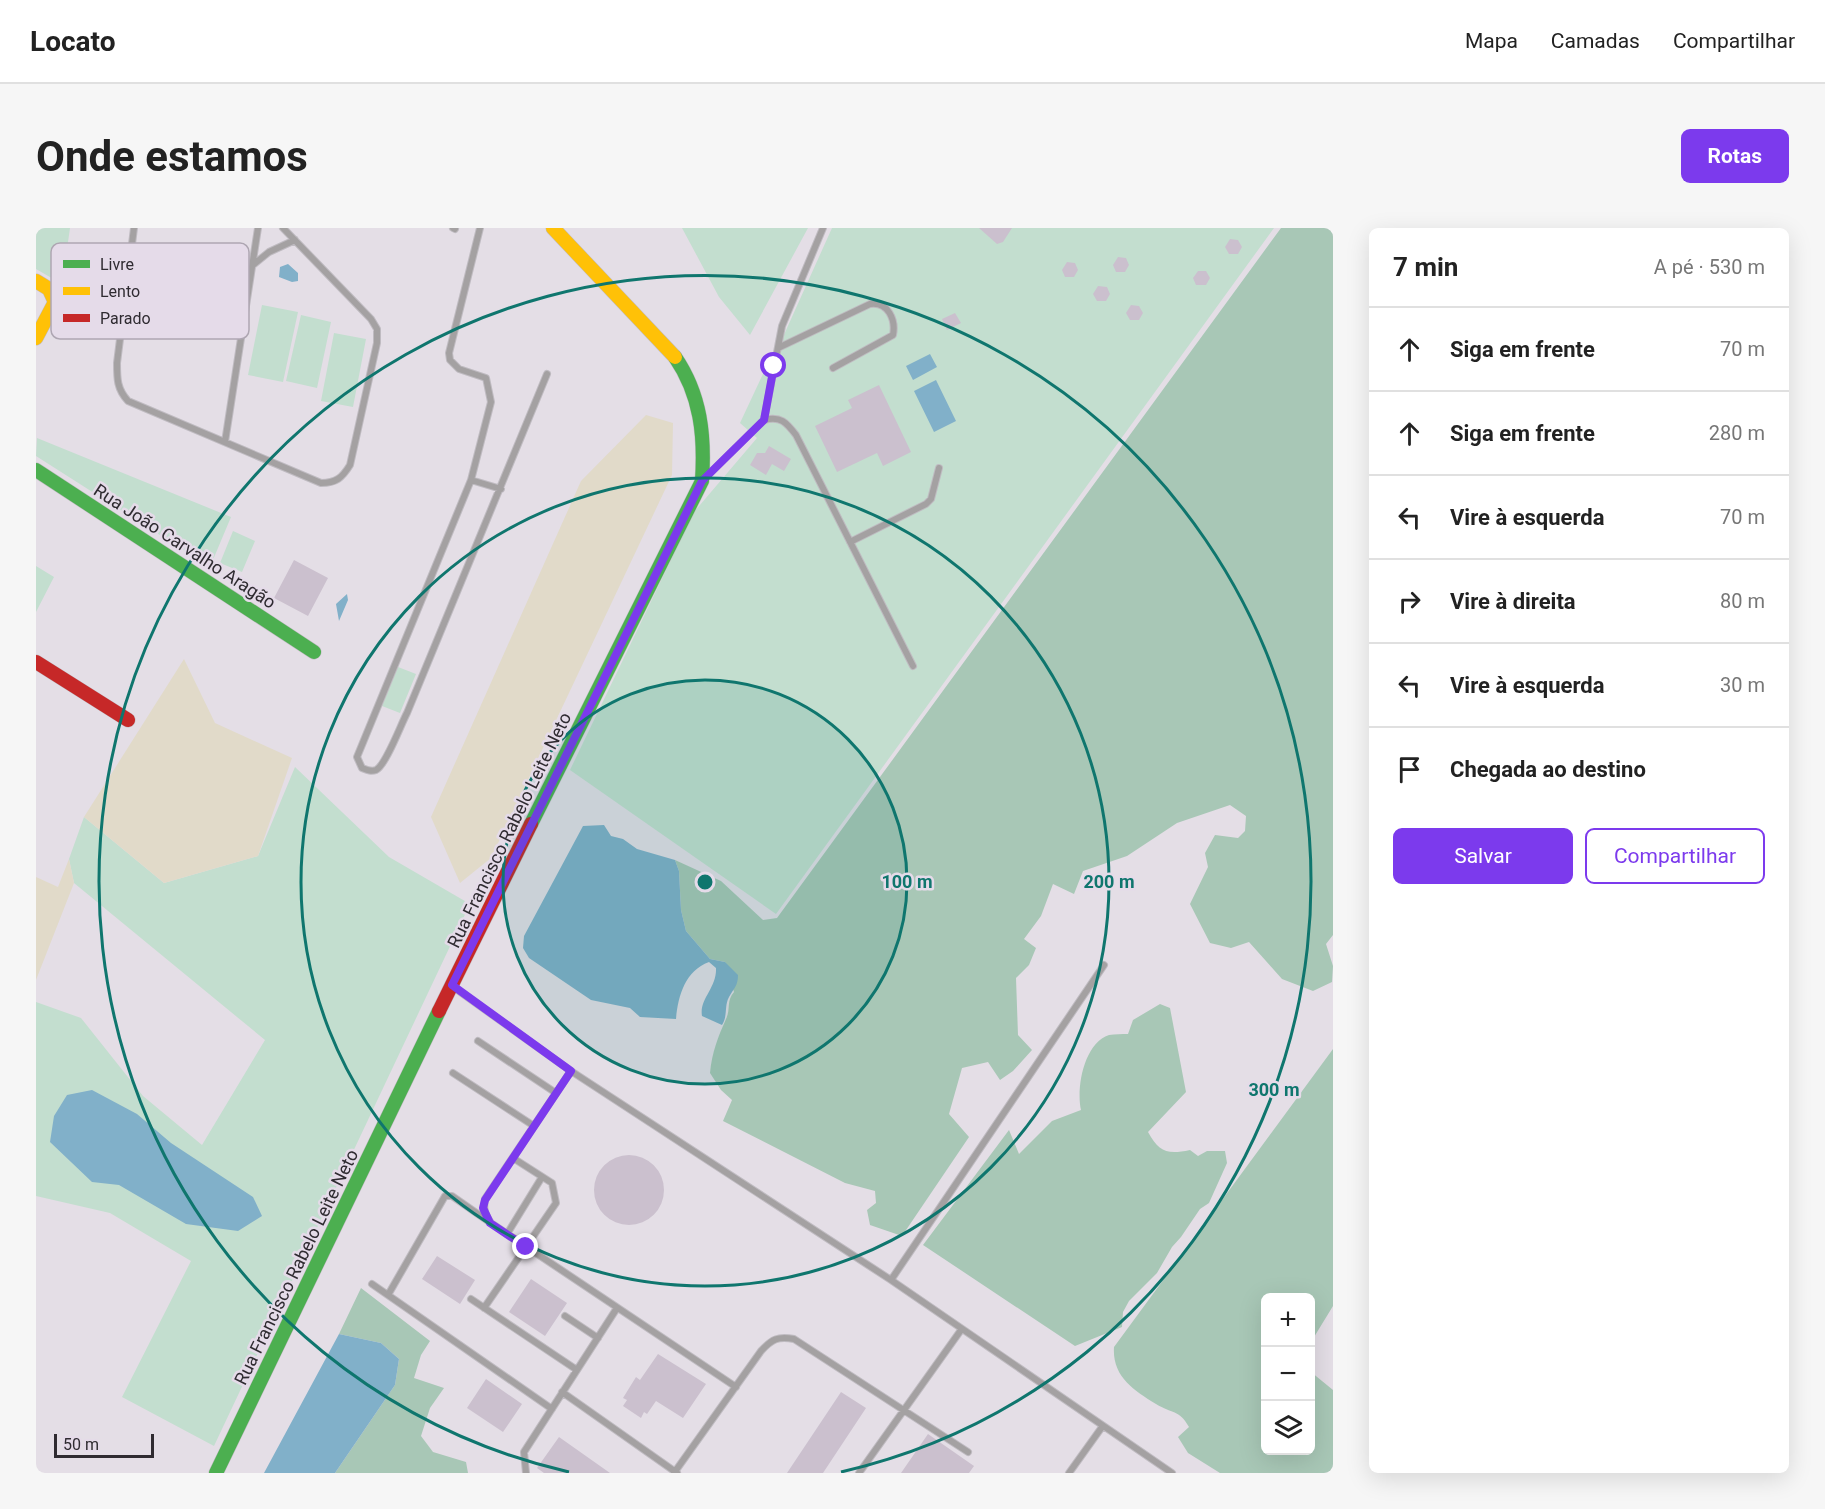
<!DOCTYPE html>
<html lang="pt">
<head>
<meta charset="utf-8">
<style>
  body { margin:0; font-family:Roboto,sans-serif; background:#f6f6f6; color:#222 }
  .controls { position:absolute; right:18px; bottom:18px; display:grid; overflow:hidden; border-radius:9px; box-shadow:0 6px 24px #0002 }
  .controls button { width:54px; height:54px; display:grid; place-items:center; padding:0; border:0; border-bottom:2px solid #e0e0e0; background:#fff; color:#222; font:30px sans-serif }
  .scale { position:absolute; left:18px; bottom:15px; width:100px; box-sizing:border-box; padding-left:6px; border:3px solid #2f2b31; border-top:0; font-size:16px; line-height:21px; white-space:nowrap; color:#2f2b31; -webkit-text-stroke:4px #e5dbe9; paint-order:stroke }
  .stop { position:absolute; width:18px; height:18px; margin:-14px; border:4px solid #7c3aed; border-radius:50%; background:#fff }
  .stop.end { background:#7c3aed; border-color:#fff; box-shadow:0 2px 6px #0008 }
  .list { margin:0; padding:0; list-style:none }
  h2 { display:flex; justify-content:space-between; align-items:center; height:78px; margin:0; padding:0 24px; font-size:26px }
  h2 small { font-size:20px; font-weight:400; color:#767676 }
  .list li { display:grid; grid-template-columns:39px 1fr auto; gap:18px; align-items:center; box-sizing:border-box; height:84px; padding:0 24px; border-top:2px solid #e0e0e0 }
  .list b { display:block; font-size:22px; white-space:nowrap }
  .list em { font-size:20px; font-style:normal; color:#767676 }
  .actions { display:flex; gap:12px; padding:18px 24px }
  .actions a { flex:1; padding:14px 0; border:2px solid #7c3aed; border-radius:9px; text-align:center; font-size:21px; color:#7c3aed }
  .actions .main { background:#7c3aed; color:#fff }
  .icon { flex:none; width:33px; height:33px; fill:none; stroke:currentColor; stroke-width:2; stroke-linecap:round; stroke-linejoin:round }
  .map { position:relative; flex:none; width:1297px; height:1245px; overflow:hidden; border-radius:9px }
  header { display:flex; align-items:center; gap:36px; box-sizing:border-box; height:84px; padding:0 30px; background:#fff; border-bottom:2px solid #e0e0e0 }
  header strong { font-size:28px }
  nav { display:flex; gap:33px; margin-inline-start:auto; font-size:21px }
  .intro { display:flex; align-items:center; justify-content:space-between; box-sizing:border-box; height:144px; padding:0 36px }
  h1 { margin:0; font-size:42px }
  .button { padding:15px 27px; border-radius:9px; background:#7c3aed; color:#fff; font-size:21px; font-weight:700 }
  main { display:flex; gap:36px; padding:0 36px }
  aside { flex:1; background:#fff; border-radius:9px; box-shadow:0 6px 24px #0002 }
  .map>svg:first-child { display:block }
  .green { fill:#c3decf }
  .forest { fill:#a8c7b6 }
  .sand { fill:#e1dac9 }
  .water { fill:#81b0c9 }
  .building { fill:#cbc0ce }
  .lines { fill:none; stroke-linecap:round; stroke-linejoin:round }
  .lane-casing { stroke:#bfbbc1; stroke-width:8 }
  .fast-casing { stroke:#bfbbc1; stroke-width:15 }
  .slow-casing { stroke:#bfbbc1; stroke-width:15 }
  .jam-casing { stroke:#bfbbc1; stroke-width:15 }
  .lane { stroke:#a4a1a2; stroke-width:6 }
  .fast { stroke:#4caf50; stroke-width:14 }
  .slow { stroke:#ffc107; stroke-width:14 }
  .jam { stroke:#c62828; stroke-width:14 }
  .route { stroke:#7c3aed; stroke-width:8 }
  .ring { fill:none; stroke:#0f766e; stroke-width:3 }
  .labels { text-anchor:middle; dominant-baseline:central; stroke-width:5; stroke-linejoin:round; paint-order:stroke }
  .street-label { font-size:18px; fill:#2f2b31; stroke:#e5dbe9 }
  .key { fill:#e5dbe9; stroke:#aea6b2; stroke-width:1.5 }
  .key-label { font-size:16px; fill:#2f2b31 }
  .centre { fill:#0f766e; stroke:#e5dbe9; stroke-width:3 }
  .ring-label { font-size:18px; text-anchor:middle; font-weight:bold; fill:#0f766e; stroke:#e5dbe9; stroke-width:5; stroke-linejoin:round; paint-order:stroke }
</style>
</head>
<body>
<header>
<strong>Locato</strong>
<nav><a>Mapa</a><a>Camadas</a><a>Compartilhar</a></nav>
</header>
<div class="intro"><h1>Onde estamos</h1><a class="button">Rotas</a></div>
<main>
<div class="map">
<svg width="1297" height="1245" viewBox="0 0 1297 1245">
  <rect width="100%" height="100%" fill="#e4dee6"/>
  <path class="green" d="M0,0h34l-8,56 -26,-15z
    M646,0h126l-58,107 -31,-38z
    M796,0h442l-498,686 -206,-144 124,-258 63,-74 -17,-15 30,-64 8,-11z
    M226,77l36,7 -15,70 -35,-7z
    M265,87l30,7 -14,66 -31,-7z
    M298,105l32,6 -13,68 -32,-6z
    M1,210l194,79 -21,50 -174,-111z
    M197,303l22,10 -13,31 -22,-9z
    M0,338l18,11 -18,35z
    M362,439l18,7 -16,39 -18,-7z
    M259,539l94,90 81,47 -256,542 -92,-49 69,-136 -81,-48 -74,-17v-194l45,16 62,78 59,49 63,-105 -191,-157 -5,-24 15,-42 80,66 94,-27z"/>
  <path class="forest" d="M1245,0h52v707l-7,9 7,22 -1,16 -19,9 -31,-12 -33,-37 -18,6 -21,-5 -20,-39 18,-37 -3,-14 10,-18 23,3 7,-7 1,-15 -16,-11 -53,18 -50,33 -44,15 -9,23 -21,-10 -12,32 -17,23 12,9 -7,17 -13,13 2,57 14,15 -19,21 -13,9 -12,-18 -26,6 -13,46 20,23 -67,99 -32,-11 -3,-15 9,-7 -1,-12 -30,-8 -122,-62 9,-21 -11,-10 -11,-17c2,-21 8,-36 16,-54 5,-10 0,-18 8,-27l-9,-30 -15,-3 -24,-28 -5,-21 -2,-39 -4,-11 46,21 42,39 14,-2z
    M1124,776l10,4 16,84 -38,40c11,20 19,23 42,18l8,6 9,-5h18l2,12 -18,40 -9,6 -19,28 -9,10 -15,26 -28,28 -6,11 -1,15 -47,19 -152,-101 86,-115 10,24 33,-33 29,-11c-5,-22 3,-67 28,-75 6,-1 13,-1 19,-1l5,-14z
    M1297,821v257l-22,36 -1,-44h-44v152h44l1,-78 22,18v83h-113l-32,-20 -10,-16 11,-10c-10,-18 -17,-13 -33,-23 -23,-14 -44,-28 -42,-57z
    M325,1060l69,53 -9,14 -7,23 30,10 -14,20 -9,28 12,16 33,10 2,11h-133l60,-88 4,-26 -18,-16 -42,-9z"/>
  <path class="sand" d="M610,187l27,8 -1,52 -181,383 -31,25 -29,-66 150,-336z
    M148,431l31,64 77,35 -34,98 -94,27 -80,-66z
    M33,631l5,24 -38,97v-103l22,10z"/>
  <path class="water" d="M252,36l10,9v8l-6,1 -13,-5 1,-10z
    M894,126l7,13 -24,13 -7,-14z
    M900,152l20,41 -22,11 -20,-41z
    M311,366l1,6 -9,21 -3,-17z
    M568,597l7,11 12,3 14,10 38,11 4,11 2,39 5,21 24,28 15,3 13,13c0,11 -4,13 -9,22 -5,9 -1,19 -7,28l-20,-9c-3,-17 15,-28 14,-48l-7,-6c-24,9 -31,34 -33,57l-36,-2 -10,-9 -39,-8 -62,-42 -6,-10 1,-12 59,-110z
    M56,862l45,24 34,29 82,54 9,19 -24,15 -52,-7 -67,-39 -27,-3 -42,-40 4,-26 13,-21z
    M303,1106l42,9 18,16 -4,26 -60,88h-71z"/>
  <path class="building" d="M943,0h33l-9,14 -6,2z
    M1194,11l8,1 4,7 -4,7h-9l-4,-7z
    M1082,29l8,1 3,7 -4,7h-9l-3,-7z
    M1031,34l8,1 3,7 -4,7h-9l-3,-7z
    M1162,43h8l4,7 -4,7h-10l-3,-7z
    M1062,58l9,1 3,7 -4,7h-9l-4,-7z
    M1095,77l8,1 4,7 -4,7h-9l-4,-7z
    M919,85l6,10 -14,7 -5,-11z
    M843,157l32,67 -28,14 -6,-13 -40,19 -22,-46 37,-18 -4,-8z
    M733,218l22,13 -7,12 -12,-7 -6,11 -16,-10 7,-12h8z
    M258,332l34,18 -20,38 -34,-18z
    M558 962a35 35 0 1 1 70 0a35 35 0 1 1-70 0Z
    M401,1028l38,24 -15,24 -38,-25z
    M495,1051l36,24 -22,33 -36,-24z
    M622,1126l48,30 -23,34 -27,-17 -9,13 -3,-2 -3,6 -18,-12 4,-6 -4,-2 13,-21 4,3z
    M450,1151l36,25 -19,28 -36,-24z
    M805,1164l25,16 -43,65h-36z
    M892,1206l46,32 -5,7h-68z
    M523,1209l51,36h-66l-7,-5z"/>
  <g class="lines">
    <defs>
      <path id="lane" d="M98,0l-17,135c0,16 0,26 11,38l193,82c15,0 21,-5 29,-18l27,-122v-14l-6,-10 -88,-91
        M417,0l2,1
        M444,0l-31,125 1,7 9,9 27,9 5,24 -20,78 -114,277 5,11c5,2 9,4 14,2 10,-5 25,-46 31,-57l140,-339
        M217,37l16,-13 26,-12
        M742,120l92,-44c18,-3 26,16 23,31l-60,33
        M728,192l18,-94 41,-98
        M189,214l33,-214
        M670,249l58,-57c17,-4 22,2 32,15l117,231
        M435,252l30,9
        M814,314l76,-38 5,-5 8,-31
        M416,758l119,85 320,209 281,193
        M442,813l78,52
        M535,843l-86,128c-2,11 0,15 6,24l245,164
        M417,845l81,53
        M471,1006l35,-57
        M855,1052l213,-315
        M336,1056l180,125
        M352,1067l57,-99h7l36,25
        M435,1071l106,71
        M448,1080l72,-105 -4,-20 -39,-25
        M529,1088l33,22
        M526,1164l115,81
        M490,1245l-2,-21 93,-144
        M638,1245l87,-122c11,-12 17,-15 33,-12l174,113
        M823,1245l102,-143
        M1033,1245l33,-46"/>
      <path id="fast" d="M0,242l278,182
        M495,596l171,-343c3,-45 -1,-86 -27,-124
        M180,1245l223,-462"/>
      <path id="slow" d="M517,0l122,129
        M0,53l13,8 6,13 -19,36"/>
      <path id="jam" d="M0,434l92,58
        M403,783l92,-187"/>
    </defs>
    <use href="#lane" class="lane-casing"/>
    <use href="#fast" class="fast-casing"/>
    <use href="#slow" class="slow-casing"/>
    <use href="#jam" class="jam-casing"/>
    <use href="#lane" class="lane"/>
    <use href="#fast" class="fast"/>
    <use href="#slow" class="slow"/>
    <use href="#jam" class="jam"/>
  </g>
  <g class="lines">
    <path class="route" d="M490,1019l-36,-24 -7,-15 2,-8 86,-129 -119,-86 250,-504 62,-61 10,-54"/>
  </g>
  <circle cx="669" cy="654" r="202" fill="#0f766e" fill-opacity=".12"/>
  <g class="ring">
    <circle cx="669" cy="654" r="202"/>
    <circle cx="669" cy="654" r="404"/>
    <path d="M533 1244A606 606 0 1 1 805 1244"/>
  </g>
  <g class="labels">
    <g class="street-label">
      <text transform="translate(149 318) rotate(33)">Rua João Carvalho Aragão</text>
      <text transform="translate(473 602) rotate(-64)">Rua Francisco Rabelo Leite Neto</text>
      <text transform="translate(260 1039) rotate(-64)">Rua Francisco Rabelo Leite Neto</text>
    </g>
  </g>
  <rect x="15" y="15" width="198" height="96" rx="9" class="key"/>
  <rect x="27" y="32" width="27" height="8" fill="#4caf50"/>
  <rect x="27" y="59" width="27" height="8" fill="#ffc107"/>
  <rect x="27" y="86" width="27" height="8" fill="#c62828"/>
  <g class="key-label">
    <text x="64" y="42">Livre</text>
    <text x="64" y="69">Lento</text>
    <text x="64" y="96">Parado</text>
  </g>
  <circle cx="669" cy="654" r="9" class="centre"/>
  <g class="ring-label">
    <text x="871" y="660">100 m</text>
    <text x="1073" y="660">200 m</text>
    <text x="1238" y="868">300 m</text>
  </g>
</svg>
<div class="controls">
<button>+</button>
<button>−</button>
<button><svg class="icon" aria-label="layers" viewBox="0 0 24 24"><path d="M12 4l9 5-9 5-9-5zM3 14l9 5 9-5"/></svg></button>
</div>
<div class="scale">50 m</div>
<div class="stop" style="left:738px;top:138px"></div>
<div class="stop end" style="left:490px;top:1019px"></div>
</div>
<aside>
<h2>7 min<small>A pé · 530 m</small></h2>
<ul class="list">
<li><svg class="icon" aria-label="ahead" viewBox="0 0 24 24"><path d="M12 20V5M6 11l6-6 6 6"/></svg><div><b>Siga em frente</b></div><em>70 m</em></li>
<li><svg class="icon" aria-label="ahead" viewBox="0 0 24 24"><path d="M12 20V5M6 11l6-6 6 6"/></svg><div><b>Siga em frente</b></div><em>280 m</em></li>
<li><svg class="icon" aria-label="left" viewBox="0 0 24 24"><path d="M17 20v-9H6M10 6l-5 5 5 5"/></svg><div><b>Vire à esquerda</b></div><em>70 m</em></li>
<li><svg class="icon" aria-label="right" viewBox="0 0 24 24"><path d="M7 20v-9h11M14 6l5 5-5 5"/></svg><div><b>Vire à direita</b></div><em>80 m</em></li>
<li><svg class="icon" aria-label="left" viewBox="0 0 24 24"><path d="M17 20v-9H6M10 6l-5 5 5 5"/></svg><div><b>Vire à esquerda</b></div><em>30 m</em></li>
<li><svg class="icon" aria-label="arrive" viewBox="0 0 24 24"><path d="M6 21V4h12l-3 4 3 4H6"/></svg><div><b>Chegada ao destino</b></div></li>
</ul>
<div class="actions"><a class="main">Salvar</a><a>Compartilhar</a></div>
</aside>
</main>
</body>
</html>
